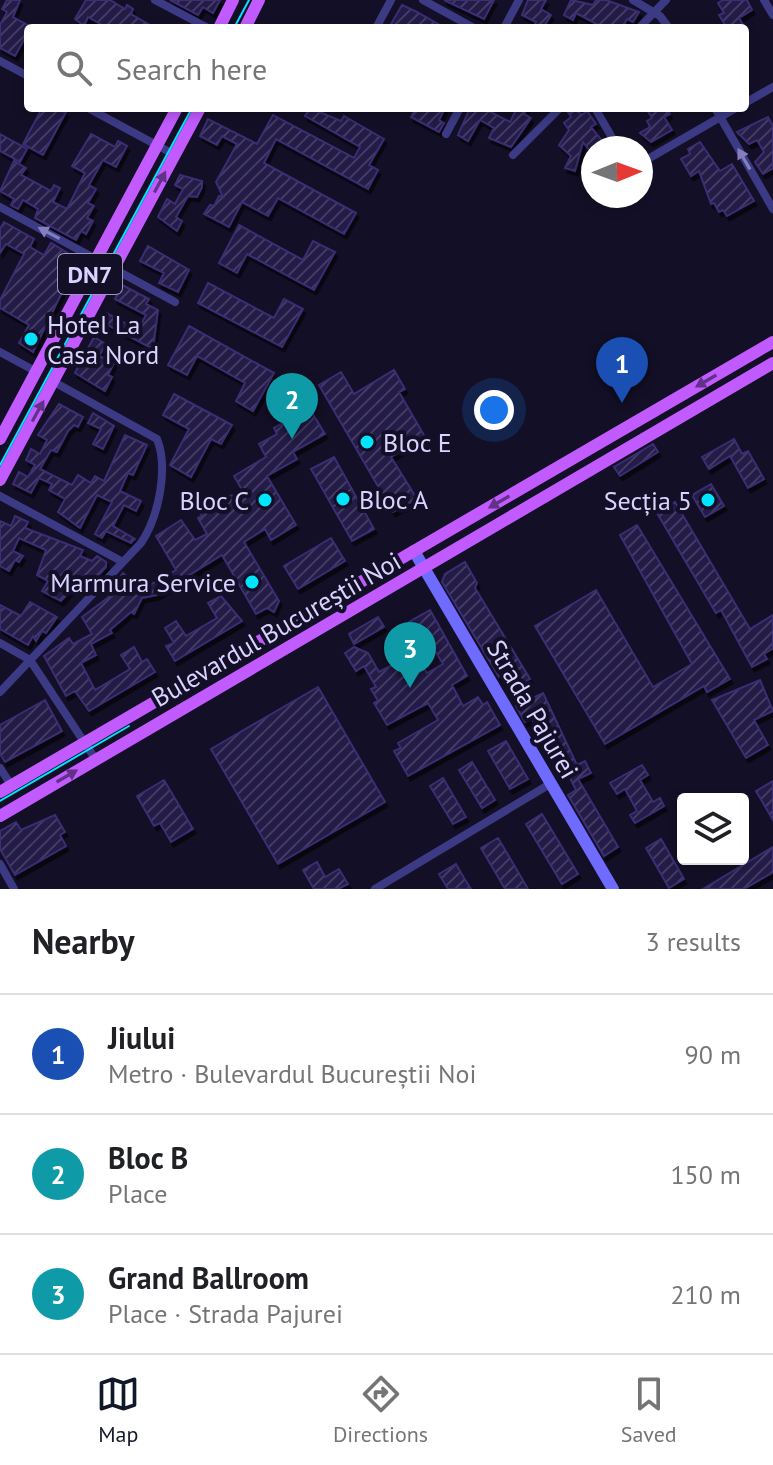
<!DOCTYPE html>
<html lang="en">
<head>
<meta charset="utf-8">
<style>
  body { margin:0; font-family:"PT Sans",sans-serif; background:#f6f6f6; color:#202124 }
  .controls { position:absolute; right:24px; bottom:24px; display:grid; overflow:hidden; border-radius:8px; box-shadow:0 4px 12px #0003 }
  .controls button { width:72px; height:72px; display:grid; place-items:center; padding:0; border:0; border-bottom:2px solid #e0e0e0; background:#fff; color:#202124; font:40px sans-serif }
  .compass { position:absolute; left:581px; top:136px; width:72px; height:72px; border-radius:50%; background:#fff; box-shadow:0 4px 12px #0003; rotate:89deg }
  .you { position:absolute; left:494px; top:410px; width:28px; height:28px; margin:-20px; border:6px solid #fff; border-radius:50%; background:#1a73e8; box-shadow:0 0 0 12px #1a73e833 }
  .badge { display:grid; place-items:center; width:52px; height:52px; border-radius:50%; background:#111827; color:#fff; font-size:26px; font-weight:700 }
  .pin { position:absolute; translate:-50% -66px; filter:drop-shadow(0 2px 4px #0008) }
  .pin::after { content:''; position:absolute; top:42px; width:28px; height:24px; background:inherit; clip-path:polygon(0 0,100% 0,50% 100%) }
  .list { margin:0; padding:0; list-style:none }
  h2 { display:flex; justify-content:space-between; align-items:center; height:104px; margin:0; padding:0 32px; font-size:34px }
  h2 small { font-size:26px; font-weight:400; color:#757577 }
  .list li { display:grid; grid-template-columns:52px 1fr auto; gap:24px; align-items:center; box-sizing:border-box; height:120px; padding:0 32px; border-top:2px solid #e0e0e0 }
  .list b { display:block; font-size:30px; white-space:nowrap }
  .list p { margin:0; font-size:26px; white-space:nowrap; color:#757577 }
  .list em { font-size:26px; font-style:normal; color:#757577 }
  .icon { flex:none; width:44px; height:44px; fill:none; stroke:currentColor; stroke-width:2; stroke-linecap:round; stroke-linejoin:round }
  .map { position:relative; flex:none; width:773px; height:889px; overflow:hidden }
  .search { position:absolute; background:#fff; box-shadow:0 4px 12px #0003; left:24px; right:24px; top:24px; height:88px; display:flex; align-items:center; gap:20px; box-sizing:border-box; padding:0 28px; border-radius:8px; color:#757577; font-size:30px }
  .sheet { height:464px; background:#fff }
  nav { display:flex; justify-content:space-around; align-items:center; box-sizing:border-box; height:112px; border-top:2px solid #e0e0e0; background:#fff; font-size:22px; color:#757577 }
  nav a { display:grid; justify-items:center; gap:4px }
  nav .on { color:#111827 }
  .map>svg:first-child { display:block }
  .building { fill:url(#building-hatch); stroke:#3b2d73; stroke-width:2; filter:url(#shadow) }
  .lines { fill:none; stroke-linecap:round; stroke-linejoin:round }
  .street { stroke:#3d3a85; stroke-width:8 }
  .secondary { stroke:#6f6bff; stroke-width:12 }
  .primary { stroke:#c25bff; stroke-width:12 }
  .tram { stroke:#00e5ff; stroke-width:2 }
  .oneway { fill:#837fbc }
  .oneway2 { fill:#623188 }
  .poi-dot { fill:#00e5ff; stroke:#130f26; stroke-width:3 }
  .labels { text-anchor:middle; dominant-baseline:central; stroke-width:8; stroke-linejoin:round; paint-order:stroke }
  .shield { fill:#130f26; stroke:#9e99be; stroke-width:2 }
  .shield-label { font-size:24px; font-weight:bold; fill:#d9d4ff }
  .poi-label { font-size:26px; fill:#d9d4ff; stroke:#130f26; text-anchor:start }
  .street-label { font-size:26px; fill:#d9d4ff; stroke:#130f26 }
</style>
</head>
<body>
<div class="map">
<svg width="773" height="889" viewBox="0 0 773 889">
  <defs>
    <pattern id="building-hatch" width="6" height="6" patternUnits="userSpaceOnUse" patternTransform="scale(2)"><rect width="6" height="6" fill="#241b47"/><path d="M-1 1l2-2M0 6l6-6M5 7l2-2" fill="none" stroke="#433b63"/></pattern>
    <filter id="shadow"><feDropShadow dx="2.5" dy="4.5" stdDeviation="0" flood-color="#0009"/></filter>
  </defs>
  <rect width="100%" height="100%" fill="#130f26"/>
  <path class="building" d="M7,0h13l-7,17 18,10 -16,29 -15,-8v-23l7,-13 -5,-3z
    M86,0h24l15,9 2,-4 6,4 -2,5 24,14h-55l2,-3 -14,-8 -4,9 -9,-7z
    M170,0h50l-7,13 -10,-6 -5,8z
    M444,0h50l-10,19z
    M528,0h18l-5,9 10,6 -8,13h-10l3,-6 -14,-7z
    M571,0l22,5 3,-5h10l33,12 -6,10 -6,-3 -5,9h-18l-28,-15 -3,7 -9,-5z
    M723,0h24l5,10 -13,8 6,10h-18l-8,-13 5,-2 -6,-10z
    M402,5l15,7 28,16h-46l-8,-4z
    M42,108l24,4 -23,43 -20,-11z
    M310,108l31,13 3,-5 40,23 -15,26 9,5 -10,19 -92,-50 -12,24 92,50 -12,21 -66,-36 -10,18 -26,-14 -13,25 -25,-13 6,-9 4,1 5,-10 4,1 -7,-15 21,-38 -15,-8 -5,9 -17,-9 8,-17 49,25 16,-29 81,43 6,-11 -55,-31z
    M416,108h29l-6,12 5,3 -5,9 -28,-15z
    M470,108h13l27,14 7,-14h10l-3,6 7,4 -20,29 -22,-9 5,-10 -14,-8 -12,21 -10,-6z
    M573,108l9,7 5,-4 9,13 -5,3 12,15 -10,6v7l-10,-13 -8,29 -10,-3 6,-12 -12,-11 10,-15 -5,-7 7,-6 -3,-5z
    M646,108h20l4,6 -6,3 8,13 -21,12 -11,-9 10,-6 -3,-6 5,-3z
    M768,117l5,9v42l-10,6 -8,-12 9,-10 -7,-12 -8,4 -12,-12z
    M0,134l27,15 -7,13 -20,-11z
    M91,134l24,13 3,-6 9,5 -11,21 -13,-7 -14,25 7,4 -8,14 6,3 -7,12 6,3 -7,13 -5,-3 -5,9 -41,-22 3,-9 -15,-9 -5,9 -7,-4 3,-6 -14,-8 14,-30 12,7 -5,7 30,16 3,-6 6,3 -7,14 14,7 18,-36 -13,-7z
    M700,142l20,29 12,-7 22,37 -27,15 -4,-6 -4,2 -5,-9 -3,1 -12,-33 -8,5 -10,-17 9,-5 -2,-5z
    M180,175l22,6v6l-5,10 -9,-1 -12,21 6,4 -5,10 -19,-14 9,-18 8,5 8,-15 -8,-4z
    M4,222l30,17 -4,8 14,8 7,-12 33,20 -13,24 -5,-3 -33,68 -14,-9 10,-18 -29,-17v-8l24,-46 -18,-10 -6,9v-24z
    M239,225l64,35 10,-19 22,11 -21,38 -67,-36 -10,19 -18,-10z
    M148,246l41,24 -11,22 -19,-9 5,-10 -24,-12z
    M208,283l66,35 10,-19 19,10 -21,38 -84,-44z
    M122,285l27,14 -3,5 12,6 -5,39 -51,-27 4,-9 32,17 8,-15 -31,-16z
    M189,326l85,47 -21,38 -17,-10 9,-18 -48,-27 -10,19 -19,-10z
    M94,337l12,7 -7,12 15,7 -6,12 4,2 -7,14 -30,-18z
    M394,370l11,19 -6,3 26,45 -34,20 26,42 -24,13 -74,-127 22,-13 13,22z
    M174,394l58,31 -11,19 -10,-5 -20,38 -21,-12 19,-36 -26,-14z
    M59,404l24,13 -5,10 -4,-2 -6,6 -11,21 -6,-2 -11,19 32,16 6,-10 13,8 4,-7 9,5 21,-46 22,10 -14,30 -5,-2 -8,18 21,10 -5,10 -12,-6 -11,21 22,13 -4,4 -25,-12 -4,7 -7,-4 17,-32 -15,-7 -17,33 -22,-16 7,-13 -16,-9 3,-6 -13,-6 -8,15 -18,-9 6,-12 9,5 7,-12 -9,-5 5,-11 9,5 7,-14 -9,-5z
    M309,408l16,26 -32,18 4,7 -30,17 29,49 -25,15 -6,-11 -21,13 35,59 -5,11 -7,-4 -11,6 -34,-59 -65,40 -15,3 -8,16 -3,-2 -21,18 2,3 -21,11 5,11 -15,8 14,27 35,-21 -9,-14 13,-8 8,15 5,-3 8,13 -66,39 -14,-20 -9,5 -22,-40 25,-18 4,6 19,-10 -10,-17 28,-21 -3,-2 16,-21 18,17 35,-20 -20,-34 25,-16 14,20 12,-6 -9,-16 4,-2 -2,-3 23,-17 22,-1 -11,-19 32,-19 -7,-13 18,-10 -3,-6z
    M93,413l21,13 -11,23 -10,-5 8,-15 -13,-6z
    M734,439l8,15 6,-3 16,28 -16,9 -18,-32 -21,13 -7,-12z
    M653,444l5,8 -38,24 -6,-9z
    M334,457l40,72 -22,12 -41,-72z
    M711,484l13,22 -19,11 -13,-22z
    M675,502l75,127 23,-14v33l-9,6 3,5 -15,8 -31,-57 -5,3 -59,-100z
    M15,516l13,6 -3,6 58,22 -3,6 12,5 5,-5 9,6v5l-12,13 -6,-3 -4,8 -6,-3 -17,19 -19,-10 6,-10 -11,-6 9,-25 -27,-12 -6,13 10,5 -4,6 -4,-2 -6,11 -9,-5v-45l11,5z
    M637,525l93,154 -23,13 -3,-6 -99,58 -70,-118 61,-36 57,97 39,-23 -72,-129z
    M331,538l14,23 -47,28 -14,-23z
    M465,562l12,21 -2,5 55,91 -12,7 -8,-15 -11,6 -57,-95 3,-8z
    M221,596l21,25 -67,40 -9,-15 8,-3 -9,-15 11,-7 10,15 31,-18 -9,-15z
    M30,602l27,15 -11,16 -4,-2 -6,10 -3,-5 -5,9 -28,-16v-24l21,11z
    M430,610l37,66 -15,9 11,21 15,-9 5,8 4,-3 13,23 -92,51 -14,-25 7,-3 -3,-5 40,-23 -10,-17 -41,22 -13,-22 4,-2 -7,-12 5,-2 -12,-21 -8,5 -11,-18 9,-6 14,6 11,19 35,-19 13,20 16,-9 -21,-35 -7,4 -6,-11z
    M378,617l6,10 -30,17 -5,-10z
    M760,680l13,31 -19,9 14,25 -22,13 -34,-58z
    M318,687l67,115 -107,62 -67,-115z
    M543,693l34,72 8,-4 6,12 -13,6 40,68 -14,9 -36,-61 8,-5 -9,-18 -8,4 -27,-57 -7,3 -9,-16z
    M45,700l17,31 -57,31 -5,-8v-29z
    M506,741l22,38 -18,10 -22,-38z
    M472,762l23,38 -13,8 -23,-38z
    M642,765l6,10 -8,5 13,22 7,-4 4,8 -29,17 -5,-8 7,-4 -12,-22 -8,5 -7,-11z
    M443,778l23,39 -13,7 -23,-38z
    M164,780l29,49 -22,13 -11,-19 -6,3 -17,-30z
    M773,781v39l-17,-29z
    M542,814l36,60 -16,10 -36,-60z
    M55,815l10,17 -5,3 6,11 -51,29 -15,-26v-18l16,-9 5,8z
    M498,838l9,15 21,36h-23l-24,-41z
    M661,839l23,40 -15,9 -23,-40z
    M773,847v25l-29,17h-41z
    M317,862l8,15 14,-8 9,15 -10,5h-24l-11,-19z
    M456,864l8,14 7,11h-23l-9,-15z"/>
  <g class="lines">
    <path class="street" d="M155,0l53,28
      M423,0l51,28
      M633,0l27,16 9,12
      M764,0l9,15
      M376,28l15,-28
      M504,28l15,-28
      M639,28l27,-28
      M0,61l28,15
      M745,103l28,-16
      M88,108l87,47
      M595,108l23,40
      M715,108l58,101
      M446,134l14,-26
      M513,155l47,-47
      M641,163l95,-55
      M0,207l175,95
      M0,352l37,20
      M0,496l123,66
      M0,643l30,17 66,100
      M0,692l141,-149c17,-25 28,-74 16,-104l-103,-57
      M0,768l11,17
      M0,864l14,25
      M375,889l175,-105"/>
    <path class="secondary" d="M414,551l199,338"/>
    <path class="primary" d="M219,28l14,-28
      M245,28l14,-28
      M0,439l177,-331
      M0,480l200,-372
      M0,792l773,-450
      M0,816l773,-453"/>
    <path class="tram" d="M234,28l15,-28
      M0,465l192,-357
      M0,801l129,-75"/>
  </g>
  <defs><path id="oneway-solid" d="M-6-.8H1V-3.2L6.5 0L1 3.2V.8H-6Z" transform="scale(2)"/></defs>
  <g class="oneway">
    <use href="#oneway-solid" transform="translate(744 159) rotate(-120)"/>
    <use href="#oneway-solid" transform="translate(49 233) rotate(-152)"/>
  </g>
  <g class="oneway2">
    <use href="#oneway-solid" transform="translate(160 182) rotate(-62)"/>
    <use href="#oneway-solid" transform="translate(706 381) rotate(150)"/>
    <use href="#oneway-solid" transform="translate(38 411) rotate(-61)"/>
    <use href="#oneway-solid" transform="translate(499 502) rotate(150)"/>
    <use href="#oneway-solid" transform="translate(67 776) rotate(-30)"/>
  </g>
  <g class="poi-dot">
    <circle cx="31" cy="339" r="8"/>
    <circle cx="367" cy="442" r="8"/>
    <circle cx="343" cy="499" r="8"/>
    <circle cx="265" cy="500" r="8"/>
    <circle cx="708" cy="500" r="8"/>
    <circle cx="252" cy="582" r="8"/>
  </g>
  <g class="labels">
    <rect class="shield" x="58" y="254" width="64" height="40" rx="6"/>
    <g class="shield-label">
      <text x="90" y="274">DN7</text>
    </g>
    <g class="poi-label">
      <text x="47" y="324">Hotel La<tspan x="47" dy="30">Casa Nord</tspan></text>
      <text x="383" y="442">Bloc E</text>
      <text x="359" y="499">Bloc A</text>
      <text x="249" y="500" text-anchor="end">Bloc C</text>
      <text x="692" y="500" text-anchor="end">Secția 5</text>
      <text x="236" y="582" text-anchor="end">Marmura Service</text>
    </g>
    <g class="street-label">
      <text transform="translate(276 629) rotate(-30)">Bulevardul Bucureștii Noi</text>
      <text transform="translate(533 709) rotate(60)">Strada Pajurei</text>
    </g>
  </g>
</svg>
<div class="controls">
<button><svg class="icon" aria-label="layers" viewBox="0 0 24 24"><path d="M12 4l9 5-9 5-9-5zM3 14l9 5 9-5"/></svg></button>
</div>
<svg class="compass" viewBox="-18 -18 36 36"><path d="M0-13l5 13h-10z" fill="#e53935"/><path d="M0 13l5-13h-10z" fill="#757577"/></svg>
<div class="you"></div>
<div class="pin badge" style="left:622px;top:403px;background:#1a4fb4">1</div>
<div class="pin badge" style="left:292px;top:439px;background:#0f9aa8">2</div>
<div class="pin badge" style="left:410px;top:688px;background:#0f9aa8">3</div>
<div class="search"><svg class="icon" aria-label="search" viewBox="0 0 24 24"><circle cx="10" cy="10" r="6"/><path d="M15 15l6 6"/></svg>Search here</div>
</div>
<section class="sheet">
<h2>Nearby<small>3 results</small></h2>
<ul class="list">
<li><span class="badge" style="background:#1a4fb4">1</span><div><b>Jiului</b><p>Metro · Bulevardul Bucureștii Noi</p></div><em>90 m</em></li>
<li><span class="badge" style="background:#0f9aa8">2</span><div><b>Bloc B</b><p>Place</p></div><em>150 m</em></li>
<li><span class="badge" style="background:#0f9aa8">3</span><div><b>Grand Ballroom</b><p>Place · Strada Pajurei</p></div><em>210 m</em></li>
</ul>
</section>
<nav>
<a class="on"><svg class="icon" aria-label="map" viewBox="0 0 24 24"><path d="M3 6l6-2 6 2 6-2v14l-6 2-6-2-6 2zM9 4v14M15 6v14"/></svg>Map</a>
<a><svg class="icon" aria-label="directions" viewBox="0 0 24 24"><path d="M12 3l9 9-9 9-9-9zM9 14v-3h6M13 9l2 2-2 2"/></svg>Directions</a>
<a><svg class="icon" aria-label="saved" viewBox="0 0 24 24"><path d="M7 4h10v16l-5-4-5 4z"/></svg>Saved</a>
</nav>
</body>
</html>
